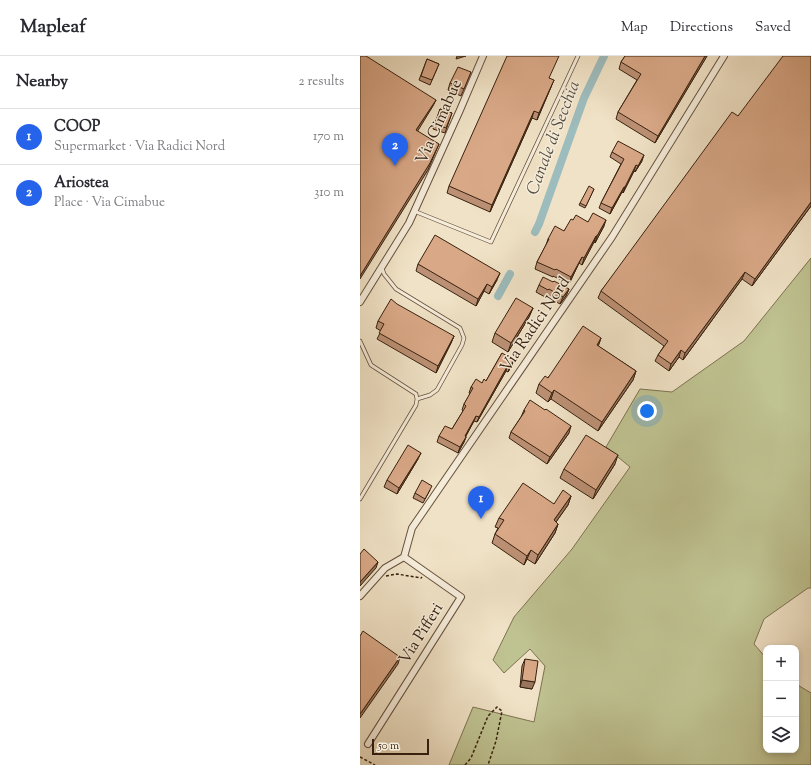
<!DOCTYPE html>
<html lang="en">
<head>
<meta charset="utf-8">
<style>
  body { margin:0; font-family:"Sorts Mill Goudy",serif; background:#f7f7f7; color:#2b2b33 }
  .controls { position:absolute; right:12px; bottom:12px; display:grid; overflow:hidden; border-radius:8px; box-shadow:0 2px 6px #0003 }
  .controls button { width:36px; height:36px; display:grid; place-items:center; padding:0; border:0; border-bottom:1px solid #e1e1e2; background:#fff; color:#2b2b33; font:20px sans-serif }
  .scale { position:absolute; left:12px; bottom:10px; width:57px; box-sizing:border-box; padding-left:4px; border:2px solid #38210f; border-top:0; font-size:11px; line-height:14px; white-space:nowrap; color:#38210f; -webkit-text-stroke:3px #f5ecda; paint-order:stroke }
  .you { position:absolute; left:287px; top:355px; width:14px; height:14px; margin:-10px; border:3px solid #fff; border-radius:50%; background:#1a73e8; box-shadow:0 0 0 6px #1a73e833 }
  .badge { display:grid; place-items:center; width:26px; height:26px; border-radius:50%; background:#2563eb; color:#fff; font-size:13px; font-weight:700 }
  .pin { position:absolute; translate:-50% -33px; filter:drop-shadow(0 1px 2px #0008) }
  .pin::after { content:''; position:absolute; top:21px; width:14px; height:12px; background:inherit; clip-path:polygon(0 0,100% 0,50% 100%) }
  .list { margin:0; padding:0; list-style:none }
  h2 { display:flex; justify-content:space-between; align-items:center; height:52px; margin:0; padding:0 16px; font-size:17px }
  h2 small { font-size:13px; font-weight:400; color:#7c7c81 }
  .list li { display:grid; grid-template-columns:26px 1fr auto; gap:12px; align-items:center; box-sizing:border-box; height:56px; padding:0 16px; border-top:1px solid #e1e1e2 }
  .list b { display:block; font-size:15px; white-space:nowrap }
  .list p { margin:0; font-size:13px; white-space:nowrap; color:#7c7c81 }
  .list em { font-size:13px; font-style:normal; color:#7c7c81 }
  .icon { flex:none; width:22px; height:22px; fill:none; stroke:currentColor; stroke-width:2; stroke-linecap:round; stroke-linejoin:round }
  .map { position:relative; flex:none; width:451px; height:709px; overflow:hidden }
  header { display:flex; align-items:center; gap:24px; box-sizing:border-box; height:56px; padding:0 20px; background:#fff; border-bottom:1px solid #e1e1e2 }
  header strong { font-size:19px }
  nav { display:flex; gap:22px; margin-inline-start:auto; font-size:14px }
  main { display:flex }
  aside { flex:1; background:#fff }
  .map>svg:first-child { display:block }
  .green { fill:#bfc291; stroke:#7c7250 }
  .lines { fill:none; stroke-linecap:round; stroke-linejoin:round }
  .canal { stroke:#9dbcbd; stroke-width:8 }
  .lane-casing { stroke:#66513d; stroke-width:4.5 }
  .street-casing { stroke:#66513d; stroke-width:8 }
  .path { stroke:#38210f; stroke-width:1.5; stroke-dasharray:3 2; stroke-linecap:butt }
  .lane { stroke:#f5ecda; stroke-width:3 }
  .street { stroke:#f5ecda; stroke-width:6 }
  .wall { fill:#bb9074; stroke:#38210f }
  .shaded-wall { fill:#98765e; stroke:#38210f }
  .building { fill:#d9a887; stroke:#38210f }
  .labels { text-anchor:middle; dominant-baseline:central; stroke-width:3; stroke-linejoin:round; paint-order:stroke }
  .street-label { font-size:16px; fill:#38210f; stroke:#f5ecda }
  .water-label { font-size:17px; font-style:italic; fill:#565043; stroke:#f5ecda }
</style>
</head>
<body>
<header>
<strong>Mapleaf</strong>
<nav><a>Map</a><a>Directions</a><a>Saved</a></nav>
</header>
<main>
<aside>
<h2>Nearby<small>2 results</small></h2>
<ul class="list">
<li><span class="badge">1</span><div><b>COOP</b><p>Supermarket · Via Radici Nord</p></div><em>170 m</em></li>
<li><span class="badge">2</span><div><b>Ariostea</b><p>Place · Via Cimabue</p></div><em>310 m</em></li>
</ul>
</aside>
<div class="map">
<svg width="451" height="709" viewBox="0 0 451 709">
  <rect width="100%" height="100%" fill="#f0e2c6"/>
  <filter id="stains"><feTurbulence type="fractalNoise" baseFrequency=".005" numOctaves="4"/><feColorMatrix values="0 0 0 0 .2 0 0 0 0 .09 0 0 0 0 .02 0 0 0 .5 -.17"/></filter>
  <radialGradient id="worn" r=".72"><stop offset=".6" stop-color="#630" stop-opacity="0"/><stop offset="1" stop-color="#630" stop-opacity=".3"/></radialGradient>
  <path class="green" d="M451,202v330h-3l-44,31 -10,25 12,14v92h30v-66l15,9v72h-362l24,-58 61,15 11,-56 -15,-17 -26,24 -11,-13 21,-43 58,-68 58,-82 -24,-20 34,-58 32,3 72,-51z"/>
  <g class="lines">
    <path class="canal" d="M175,176l4,-8 45,-126 20,-42
      M138,240l12,-22"/>
    <defs>
      <path id="lane" d="M54,155l77,31 87,-186
        M22,212l2,6 12,15 64,39 4,10 -2,7 -25,45 -7,5 -13,4
        M0,285l11,24 45,29 1,5 -1,6 -56,94"/>
      <path id="street" d="M0,246l49,-79 51,-113 23,-54
        M0,540l25,-28 19,-11 8,-29 200,-291 112,-181
        M8,688l93,-147 -57,-40"/>
    </defs>
    <use href="#lane" class="lane-casing"/>
    <use href="#street" class="street-casing"/>
    <path class="path" d="M26,520l11,-2 24,4 1,-1
      M0,701l15,8
      M105,709l6,-7 17,-42 9,-9 5,4 -6,30 -8,24"/>
    <use href="#lane" class="lane"/>
    <use href="#street" class="street"/>
  </g>
  <path class="wall" d="M265,0h82l-52,87 -39,-24 2,-7 19,-32 -18,-11 2,-7z
    M451,0v150l-59,80 -10,-7 -59,81 -4,-3 -10,14 -14,-10 3,-6 6,-9 -66,-48 3,-7 137,-175z
    M67,3l12,5 -9,21 -11,-5z
    M111,16l-10,24 -13,-6 2,-7z
    M189,22l2,9 -14,33 -5,-2 -42,94 -43,-19 2,-7z
    M80,53l12,4 -7,20 -12,-4z
    M252,96l30,9 -7,11 -1,-1 -11,22 -1,-1 -12,22 -11,-6 2,-5 20,-39 -11,-7z
    M234,133l-9,19 -6,-3 1,-2z
    M213,164l15,2 16,4 -9,17 -1,-1 -12,23 -3,-2 -10,21 -16,-8v1l-18,-8 2,-7 9,-17 2,-6 16,-8z
    M58,208l79,16 -8,14 -5,-3 -8,15 -60,-35z
    M193,226l16,7 -3,7 -6,8 -14,-8 -1,1 -9,-5 3,-7z
    M173,252l-4,9 -21,35 -16,-10 3,-9z
    M18,265l76,15 -3,7 -15,30 -59,-34 4,-8 -5,-3z
    M241,282l-3,8 38,25 -3,9 -35,51 -47,-32 -3,3 -12,-9 3,-9z
    M142,297l10,12 -4,7 -2,-1 -29,51 -3,-1 -8,15v1l-2,5 -6,11 -21,-11 2,-6 13,-7 11,-18 -1,-1 2,-6 6,-10 -1,-1 2,-6 11,-4 4,-2z
    M164,354l45,23 -22,31 -38,-26 2,-6 10,-15z
    M58,403l-21,35 -13,-7 3,-7z
    M255,408l-22,35 -33,-21 4,-9z
    M70,434l-7,13 -10,-5 2,-5z
    M211,440l-3,9 -12,17 2,2 -3,9 -20,31 -8,-5 -3,6 -32,-22 3,-9 3,-6 -3,-1 4,-9 55,-14z
    M165,603l7,30 -12,-2 2,-21z"/>
  <path class="shaded-wall" d="M97,0h9l-10,3z
    M345,0h2l-52,87 3,-7z
    M194,24l-3,7 -14,33 2,-7z
    M76,44l-3,6 -19,31 2,-7z
    M174,55l-2,7 -42,94 2,-7z
    M79,88l-11,26 -68,109v-3z
    M284,99l-2,6 -7,11 3,-6z
    M276,109l-2,6 -11,22 2,-6z
    M264,131l-2,5 -12,22 2,-6z
    M451,146v4l-59,80 3,-7z
    M246,164l-2,6 -9,17 2,-7z
    M236,180l-2,6 -12,23 2,-7z
    M222,201l-3,6 -10,21 2,-7z
    M385,216l-3,7 -59,81 2,-7z
    M140,217l-3,7 -8,14 3,-7z
    M127,228l-3,7 -8,15 2,-7z
    M209,233l-3,7 -6,8 3,-7z
    M173,252l-4,9 -21,35 3,-9z
    M94,280l-3,7 -15,30 2,-7z
    M241,282l-3,9 -1,-2z
    M321,294l-2,7 -10,14 2,-7z
    M154,304l-2,5 -4,7 2,-6z
    M148,309l-2,6 -29,51 2,-5z
    M276,315l-3,9 -35,51 4,-9z
    M194,334l-3,9 -3,3 4,-9z
    M116,360l-2,5 -11,20 2,-5z
    M211,370l-2,7 -22,31 3,-7z
    M106,381l-2,5 -6,11 2,-6z
    M61,397l-3,6 -21,35 2,-6z
    M258,399l-3,9 -22,35 3,-9z
    M211,440l-3,9 -17,24 3,-9z
    M198,468l-3,9 -20,31 3,-9z
    M171,494l-4,9 -3,6 3,-9z
    M18,506l-2,6 -16,18v-4z
    M40,601l-2,7 -38,54v-4z
    M162,624l13,2 -3,7 -12,-2z"/>
  <path class="building" d="M0,0h6l70,44 -20,30 23,14 -9,19 -70,113z
    M147,0h52l-10,22 5,2 -15,33 -5,-2 -42,94 -43,-19z
    M265,0h80l-47,80 -40,-24 23,-38 -20,-12z
    M423,0h28v146l-56,77 -10,-7 -60,81 -4,-3 -10,14 -13,-9 10,-14 -67,-50 131,-179 6,4z
    M67,3l12,5 -7,16 -11,-4z
    M98,11l13,5 -7,17 -14,-6z
    M80,53l12,4 -6,15 -11,-4z
    M258,85l26,14 -6,11 -2,-1 -11,22h-1l-12,21 -11,-5 23,-44 -12,-7z
    M229,130l5,3 -8,17 -6,-3z
    M233,157l13,7 -9,16h-1l-12,22 -2,-1 -11,20 -15,-8 -1,1 -18,-8 12,-23h-1l7,-13 9,5 7,-12 2,1 3,-5 12,7z
    M75,179l65,38 -8,14 -5,-3 -9,15 -60,-35z
    M183,221l10,5 1,-1 15,8 -6,8 -14,-8 -1,1 -9,-5z
    M156,242l17,10 -22,35 -16,-10z
    M31,243l6,5 57,32 -16,30 -59,-33 5,-9 -6,-3z
    M223,270l18,12 -4,7 39,26 -34,51 -48,-32 -2,3 -13,-9 6,-8 3,2z
    M142,297l12,7 -4,6 -2,-1 -29,52 -3,-1 -11,20 1,1 -6,10 -21,-11 6,-10 7,3 14,-23 -2,-2 9,-16 -2,-1 5,-8 6,4 2,-4 2,2z
    M170,344l15,10 1,-1 25,17 -21,31 -39,-25 14,-21 -1,-1z
    M226,379l32,20 -22,35 -32,-21z
    M48,389l13,8 -22,35 -12,-8z
    M62,424l10,6 -7,13 -10,-6z
    M163,427l31,21 9,-14 8,6 -17,24 4,4 -20,31 -7,-5 -4,6 -32,-22 9,-14 -5,-2z
    M4,493l14,13 -18,20v-28z
    M3,575l37,26 -40,57v-78z
    M165,603l13,2 -3,21 -13,-2z"/>
  <g class="labels">
    <g class="street-label">
      <text transform="translate(80 66) rotate(-66)">Via Cimabue</text>
      <text transform="translate(176 269) rotate(-56)">Via Radici Nord</text>
      <text transform="translate(62 578) rotate(-58)">Via Pifferi</text>
    </g>
    <g class="water-label">
      <text transform="translate(194 82) rotate(-69)">Canale di Secchia</text>
    </g>
  </g>
  <rect width="100%" height="100%" filter="url(#stains)"/>
  <rect width="100%" height="100%" fill="url(#worn)"/>
</svg>
<div class="controls">
<button>+</button>
<button>−</button>
<button><svg class="icon" aria-label="layers" viewBox="0 0 24 24"><path d="M12 4l9 5-9 5-9-5zM3 14l9 5 9-5"/></svg></button>
</div>
<div class="scale">50 m</div>
<div class="you"></div>
<div class="pin badge" style="left:121px;top:463px">1</div>
<div class="pin badge" style="left:35px;top:110px">2</div>
</div>
</main>
</body>
</html>
